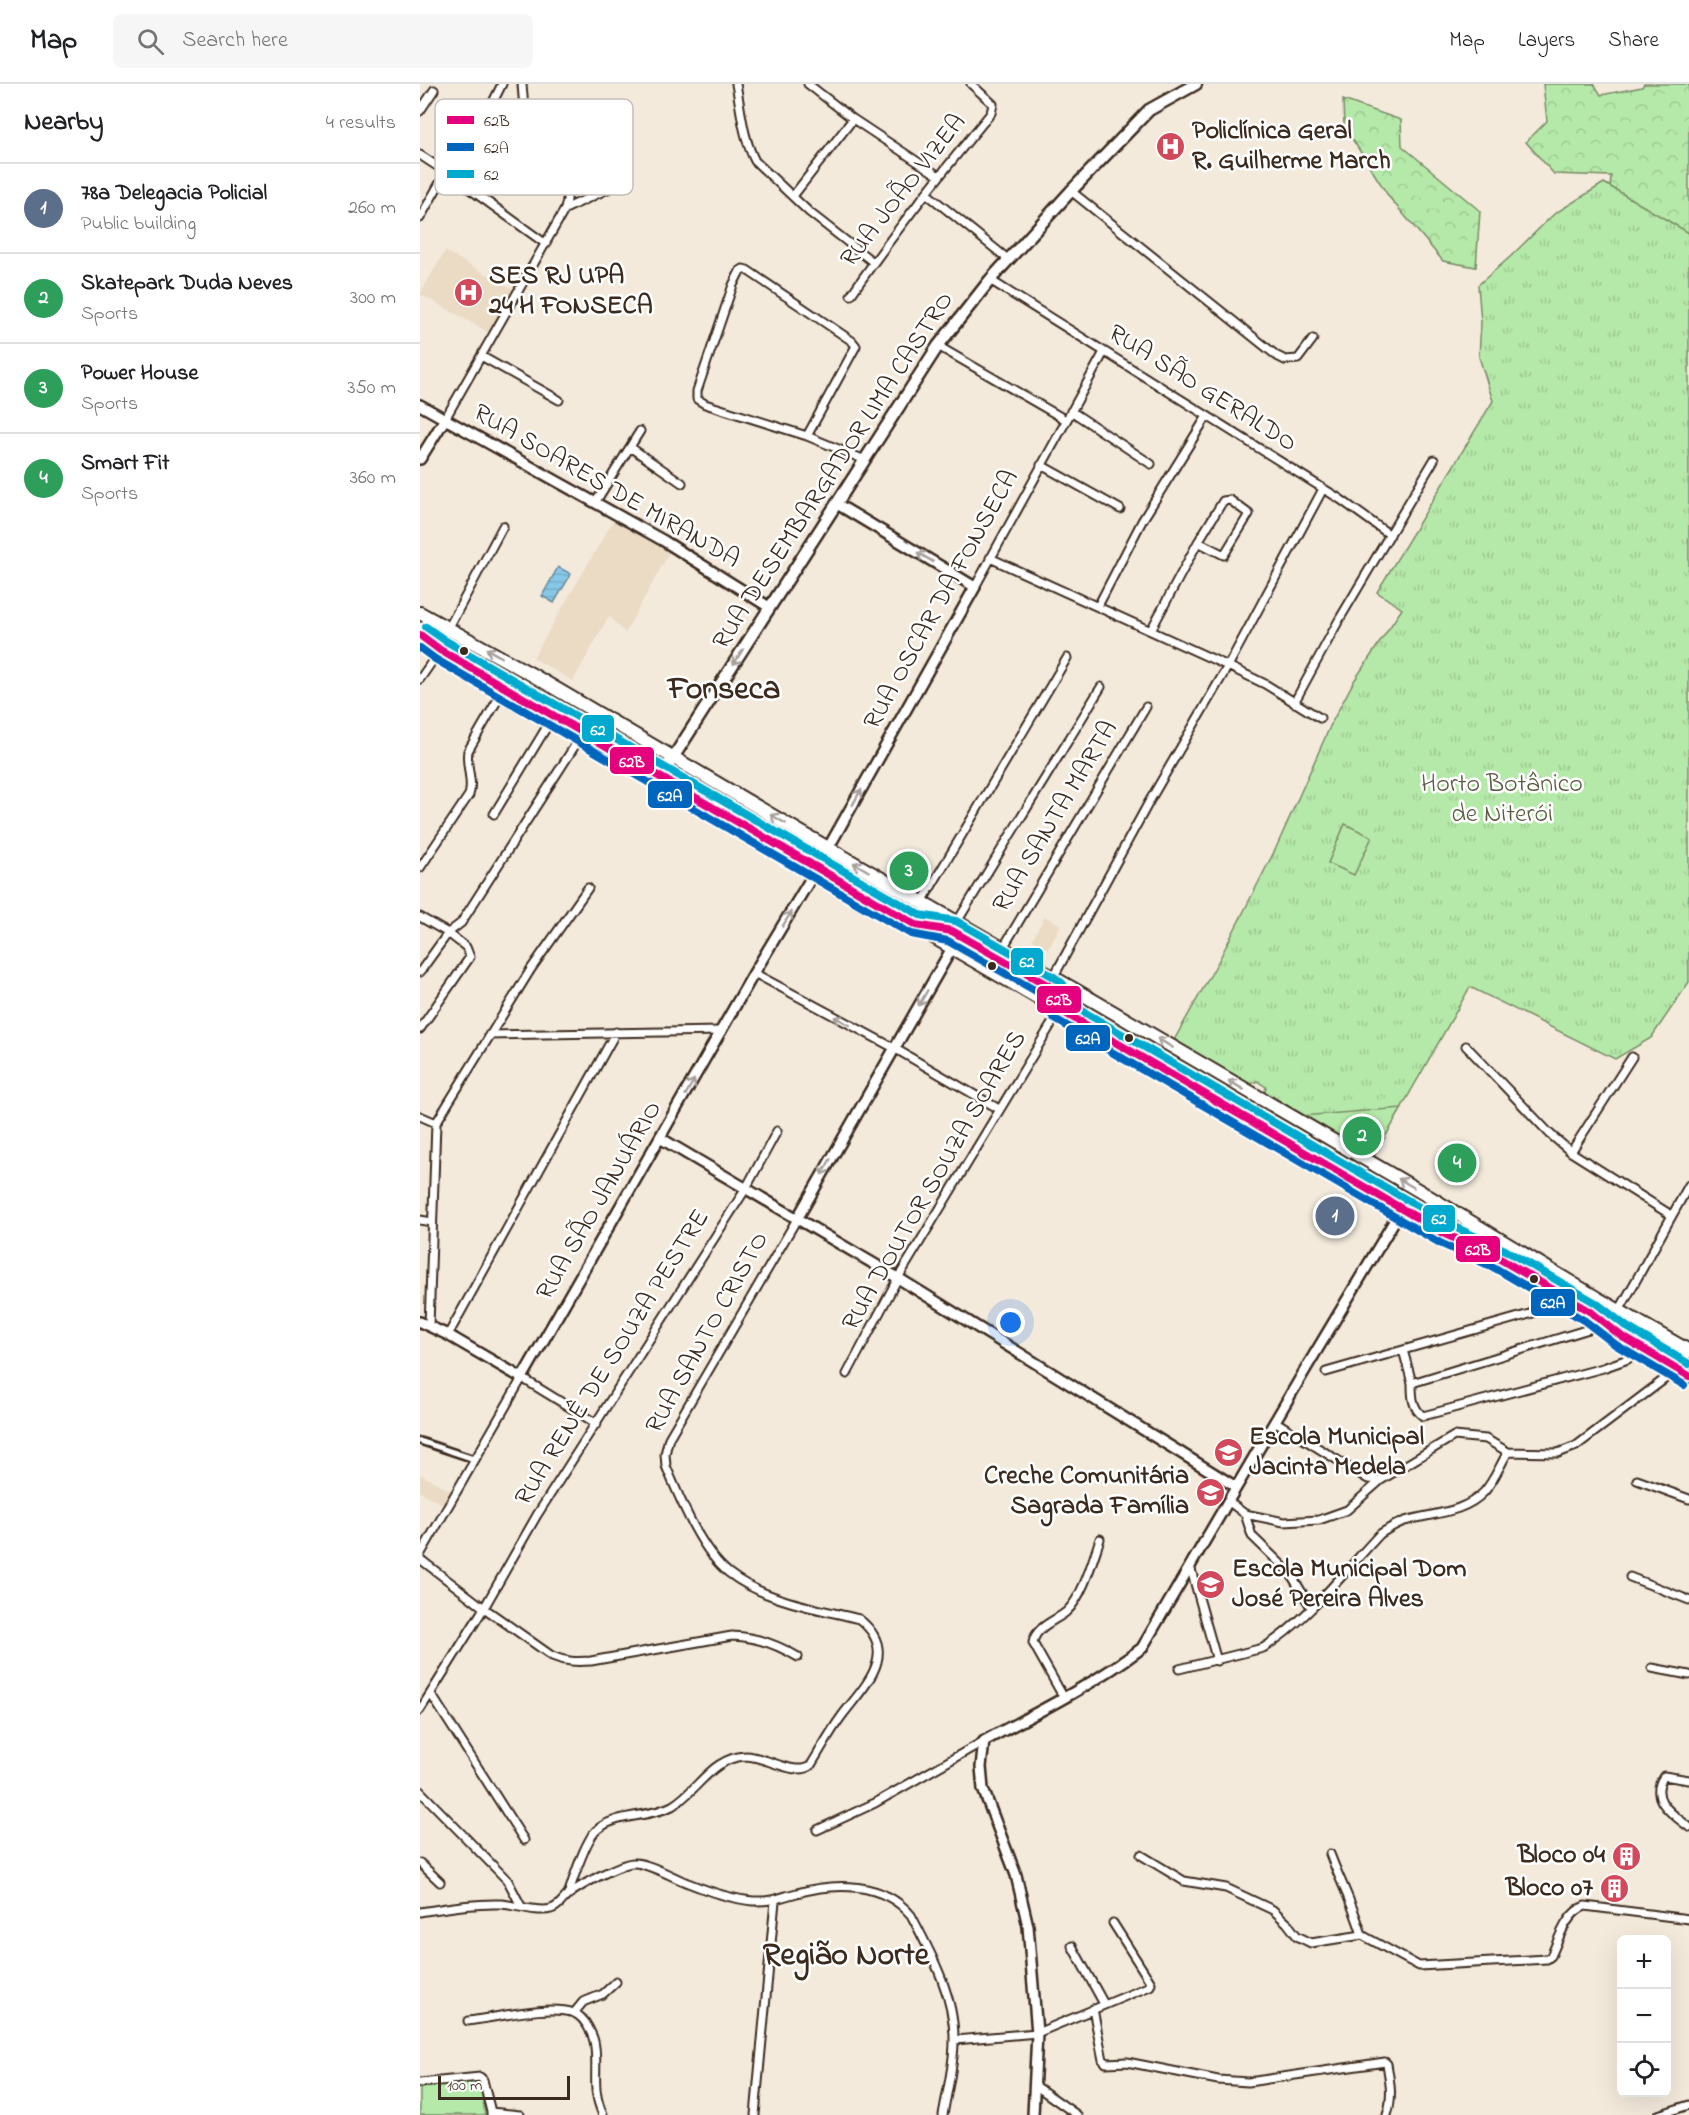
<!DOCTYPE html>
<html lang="en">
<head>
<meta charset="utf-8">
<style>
  body { margin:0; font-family:"Indie Flower",sans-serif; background:#f6f6f6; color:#202124 }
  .controls { position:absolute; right:18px; bottom:18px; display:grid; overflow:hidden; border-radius:9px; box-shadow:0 6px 24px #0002 }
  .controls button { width:54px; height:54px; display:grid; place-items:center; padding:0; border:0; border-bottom:2px solid #e0e0e0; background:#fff; color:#202124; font:30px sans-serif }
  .scale { position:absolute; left:18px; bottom:15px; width:132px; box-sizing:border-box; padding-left:6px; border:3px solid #3b2a1e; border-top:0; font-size:16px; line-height:21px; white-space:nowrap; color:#3b2a1e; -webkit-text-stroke:4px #fff; paint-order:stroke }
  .you { position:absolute; left:591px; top:1239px; width:21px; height:21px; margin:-15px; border:4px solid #fff; border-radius:50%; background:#1a73e8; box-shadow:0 0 0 9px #1a73e833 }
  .badge { display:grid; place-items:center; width:39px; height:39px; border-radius:50%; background:#0b8043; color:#fff; font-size:20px; font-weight:700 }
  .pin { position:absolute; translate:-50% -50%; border:3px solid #fff; box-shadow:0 2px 6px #0006 }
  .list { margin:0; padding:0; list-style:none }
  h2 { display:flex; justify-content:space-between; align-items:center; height:78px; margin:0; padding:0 24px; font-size:26px }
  h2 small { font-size:20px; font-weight:400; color:#757577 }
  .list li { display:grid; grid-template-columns:39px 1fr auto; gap:18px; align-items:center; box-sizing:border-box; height:90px; padding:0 24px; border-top:2px solid #e0e0e0 }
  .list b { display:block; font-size:22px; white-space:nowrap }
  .list p { margin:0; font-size:20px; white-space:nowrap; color:#757577 }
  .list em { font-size:20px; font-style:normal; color:#757577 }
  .icon { flex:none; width:33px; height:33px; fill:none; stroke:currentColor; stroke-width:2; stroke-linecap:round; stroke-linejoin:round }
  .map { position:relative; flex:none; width:1269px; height:2031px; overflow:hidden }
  header { display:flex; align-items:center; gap:36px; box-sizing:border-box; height:84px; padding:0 30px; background:#fff; border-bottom:2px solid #e0e0e0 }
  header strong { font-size:28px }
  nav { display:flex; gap:33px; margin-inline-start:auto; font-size:21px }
  .search { width:420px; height:54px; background:#f6f6f6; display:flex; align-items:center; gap:15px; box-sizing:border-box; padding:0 21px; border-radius:9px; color:#757577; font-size:22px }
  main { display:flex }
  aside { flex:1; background:#fff }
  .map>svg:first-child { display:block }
  .built { fill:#ebdbc4 }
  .forest { fill:url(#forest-crowns); stroke:#788a64; stroke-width:1.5 }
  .park { fill:url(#park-tufts); stroke:#788a64; stroke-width:1.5 }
  .pitch { fill:#b5e9a9; stroke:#788a64; stroke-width:1.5 }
  .water { fill:url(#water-rules); stroke:#698997; stroke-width:1.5 }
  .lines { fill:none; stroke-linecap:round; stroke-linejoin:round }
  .stream { stroke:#698997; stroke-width:3 }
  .pedestrian-casing { stroke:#3b2a1e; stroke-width:10 }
  .minor-casing { stroke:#3b2a1e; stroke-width:11 }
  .tertiary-casing { stroke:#3b2a1e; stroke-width:14 }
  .secondary-casing { stroke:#3b2a1e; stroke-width:15 }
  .trunk-casing { stroke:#3b2a1e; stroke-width:16 }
  .pedestrian { stroke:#fff; stroke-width:5 }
  .minor { stroke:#fff; stroke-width:7 }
  .tertiary { stroke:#fff; stroke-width:9 }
  .secondary { stroke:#fff; stroke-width:10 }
  .trunk { stroke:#fff; stroke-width:12 }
  .bus-1-casing { stroke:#fff; stroke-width:12 }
  .bus-2-casing { stroke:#fff; stroke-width:12 }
  .bus-3-casing { stroke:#fff; stroke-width:12 }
  .bus-1 { stroke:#e5007d; stroke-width:8 }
  .bus-2 { stroke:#0065bd; stroke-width:8 }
  .bus-3 { stroke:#00a9ce; stroke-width:8 }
  .oneway { stroke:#a79f9a }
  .bus-dot { fill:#3b2a1e; stroke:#fff; stroke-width:2 }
  .labels { text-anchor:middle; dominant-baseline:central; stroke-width:5; stroke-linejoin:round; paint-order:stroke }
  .poi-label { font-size:26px; font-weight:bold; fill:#3b2a1e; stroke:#fff; text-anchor:start }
  .street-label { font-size:26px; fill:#3b2a1e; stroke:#fff }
  .park-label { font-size:26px; fill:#5a5a41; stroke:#fff }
  .district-label { font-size:32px; font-weight:bold; fill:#3b2a1e; stroke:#fff }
  .key { fill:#fff; stroke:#c4bfbc; stroke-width:1.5 }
  .key-label { font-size:16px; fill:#3b2a1e }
  .line-badge { stroke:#fff; stroke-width:2 }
  .badge-label { font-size:16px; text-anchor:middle; font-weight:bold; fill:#fff }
</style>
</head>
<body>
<header>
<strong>Map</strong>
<div class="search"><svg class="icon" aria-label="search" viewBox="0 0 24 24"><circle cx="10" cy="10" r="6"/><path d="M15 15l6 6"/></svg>Search here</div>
<nav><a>Map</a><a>Layers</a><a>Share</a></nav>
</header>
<main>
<aside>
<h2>Nearby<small>4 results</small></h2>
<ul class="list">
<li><span class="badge" style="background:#5c6f8a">1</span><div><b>78a Delegacia Policial</b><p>Public building</p></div><em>260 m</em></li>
<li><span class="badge" style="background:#2e9e5b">2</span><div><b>Skatepark Duda Neves</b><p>Sports</p></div><em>300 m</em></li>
<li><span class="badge" style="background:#2e9e5b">3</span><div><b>Power House</b><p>Sports</p></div><em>350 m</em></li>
<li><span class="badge" style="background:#2e9e5b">4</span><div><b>Smart Fit</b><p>Sports</p></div><em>360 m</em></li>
</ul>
</aside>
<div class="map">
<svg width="1269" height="2031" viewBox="0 0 1269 2031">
  <defs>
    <pattern id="forest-crowns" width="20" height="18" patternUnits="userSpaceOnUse" patternTransform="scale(1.5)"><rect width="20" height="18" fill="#b5e9a9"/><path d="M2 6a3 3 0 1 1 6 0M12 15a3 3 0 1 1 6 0" fill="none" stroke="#9dc891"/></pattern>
    <pattern id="park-tufts" width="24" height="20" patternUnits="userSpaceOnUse" patternTransform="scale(1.5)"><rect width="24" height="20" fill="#b5e9a9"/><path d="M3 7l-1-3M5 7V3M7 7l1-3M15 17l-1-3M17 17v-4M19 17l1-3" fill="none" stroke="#9dc891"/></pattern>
    <pattern id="water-rules" width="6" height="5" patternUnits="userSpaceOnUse" patternTransform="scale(1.5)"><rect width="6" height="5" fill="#87c8e8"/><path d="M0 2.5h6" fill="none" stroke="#75acc7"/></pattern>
  </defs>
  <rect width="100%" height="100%" fill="#f3eadc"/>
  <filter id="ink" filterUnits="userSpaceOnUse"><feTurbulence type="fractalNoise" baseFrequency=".0167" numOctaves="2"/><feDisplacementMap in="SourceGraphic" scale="12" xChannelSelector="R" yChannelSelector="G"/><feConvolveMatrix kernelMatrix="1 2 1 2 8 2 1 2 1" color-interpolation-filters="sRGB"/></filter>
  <g filter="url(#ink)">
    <path class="built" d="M25,167l70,39 -25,43 -70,-39z
      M193,437l57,30 -45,82 -16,-17 -36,65 -40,-23z
      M625,832l16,9 -13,24 -16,-9z
      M0,1390l31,17 -7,14 -24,-13z"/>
    <path class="forest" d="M1123,0h51l7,11 41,-8 2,-3h45v164l-81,-34 3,-38 -57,-2 -28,-32 21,-21z
      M923,16l58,20 1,26 78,65 -4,56 -33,-6 -54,-64 -45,-71z"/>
    <path class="park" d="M1184,99l85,50v749l-38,56 -36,21 -145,-72 -96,169 -110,-61 2,-8 -9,-6 -9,5 -75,-44 46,-82 57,-112 56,-126 22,-41 48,-72 -25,-17 116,-191 -14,-44 2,-35 -3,-37 32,-28 44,-43z"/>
    <path class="pitch" d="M925,740l27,13 -18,38 -26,-12z
      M982,1024l-28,48 -73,-40z
      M60,1995l5,36h-65v-27z"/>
    <path class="water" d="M138,483l13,7 -17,29 -12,-7z"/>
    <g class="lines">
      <path class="stream" d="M256,689l122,71
        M412,780l96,56
        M837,1028l216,126"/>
      <defs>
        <path id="pedestrian" d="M0,1357l54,18"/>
        <path id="minor" d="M102,0c1,11 1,27 7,37 17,28 70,7 90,50l-2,10 -3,5 -49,23
          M316,0c5,26 7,54 19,77l54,51 64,50
          M388,0l45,35 86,57
          M0,27l14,-21
          M0,71l26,17
          M113,81l19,-30
          M35,94l47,-94
          M651,107l206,165 8,4 13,-1 15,-20
          M506,109l83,67
          M373,112l60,-77
          M0,134l26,-46 100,72
          M570,196l350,219 50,36
          M431,211c43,-63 91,-123 140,-182l2,-9 -22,-20
          M518,262l128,74
          M61,272l78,44
          M651,327l80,53
          M25,335l120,-210c1,-5 3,-10 2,-15 -3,-13 -39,-31 -50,-37
          M387,352l49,-90 -4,-5 -105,-71 -4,-1 -3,2 -7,14 -36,106v8l8,5 102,32 58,24
          M210,363l52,36
          M621,381l79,44
          M175,419l45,-72
          M570,474l238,108 37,18 55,34
          M555,503l129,-235
          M678,522l44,-85 65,-105
          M28,545l55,-103
          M731,546l47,-88 25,-41 7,-1 19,14 -25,41 -26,-13
          M0,595l20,-29
          M874,619l45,-83 95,-160
          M74,730l60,-99
          M0,784l49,-73c5,-14 -4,-30 -1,-44l37,-64
          M502,818l145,-244
          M0,833l28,16 -28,39
          M537,838l144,-235
          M583,864l143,-241
          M334,889l140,75 105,61
          M633,894l96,-176 79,-136 95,-177
          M0,945l50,-72 -4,-10 -18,-14 13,-10 122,-190
          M69,951l233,-4
          M1046,962l84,88 21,18 100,63
          M0,1032l16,7
          M1151,1068l61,-95
          M0,1136l12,2
          M1199,1227l70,-126
          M1182,1241l-190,58c0,13 0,25 11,33l180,-48 25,-9
          M9,1242l7,-203 95,-154 57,-81
          M28,1251l168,-303
          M906,1288l77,-22
          M427,1290l51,-96 162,-268
          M992,1299l-9,-33 130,-37
          M856,1338l92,57 13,1 73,-44 32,3 22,13
          M1217,1396l52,19
          M808,1417l17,13 39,8 35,-2 28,-10 34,-30
          M825,1430l7,22 38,37 21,34
          M0,1471l102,-177 75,46
          M0,1475l64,49 68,48c14,6 24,6 39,5l141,-25c25,1 45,8 66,21
          M770,1482l27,95
          M1210,1493l59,23
          M1232,1584l37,7
          M759,1585l84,-21c43,-26 82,-77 117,-114 8,-5 15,-10 25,-13 26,-8 58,-7 79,-29 10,-11 16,-27 24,-40l50,1 18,-7 102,-77
          M11,1610l93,146
          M644,1614l-31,-55c2,-16 22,-22 33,-31 17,-15 27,-53 34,-73
          M0,1626l64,-102 53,-93 208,-325 32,-59
          M1269,1696l-25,-4c-16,23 8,38 25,51
          M0,1707l88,90 13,25
          M397,1746l58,-27 109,-62
          M910,1770c10,27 24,53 32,81
          M721,1771l43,26 42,7 47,22 14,13 10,13 14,7 51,-8 57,31 128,-7 4,-3c8,-17 15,-43 34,-50l104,13
          M0,1779l20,19
          M148,1811c5,-15 18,-58 30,-66 20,-16 51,-11 74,-23 26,-15 40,-49 74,-50 19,0 51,22 65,9 10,-16 19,-33 30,-48 22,-30 61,-64 18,-98 -43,-11 -94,-18 -130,-46 -28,-22 -49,-74 -63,-107l-1,-12 4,-16 128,-219
          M0,1828c27,-4 53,-9 81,-8 14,1 37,9 50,5 8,-2 11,-9 17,-14 11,-9 51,-31 65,-32 14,-1 41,15 55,20 20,8 43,16 65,18 20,1 27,-4 44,-8 39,-11 86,-11 114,22 20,38 44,82 43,126 0,25 -7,50 -11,74
          M652,1862l32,58
          M673,1925l10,51 3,3 21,-1 91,18 30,2 137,-20 2,2c3,18 6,33 0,51
          M154,1929l9,-11 20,-8 13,-12
          M48,1937c29,-3 79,-17 106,-8 11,4 20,23 21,34 3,27 -4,41 8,68
          M535,1956l82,-7 113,-47 1,-3 -38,-60
          M0,1999l60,-6 3,3 8,32
          M616,2002l41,29
          M71,2030v-2l29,3
          M335,2031l20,-214
          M1238,2031l31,-10"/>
        <path id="tertiary" d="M0,321l244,136 105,66
          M0,375l25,-40
          M240,1054l238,140 338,209
          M377,1135l155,-271
          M0,1238l28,13 74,43 232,-405 63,-105 158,-281 -138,-83
          M613,2031l4,-82 -9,-107 -12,-51 -33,-86 -2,-22 3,-26c54,-29 109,-56 158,-93l166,-283 94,-157"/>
        <path id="secondary" d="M240,694l278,-432 52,-66 81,-89 78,-81 47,-26"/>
        <path id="trunk" d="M0,529l109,60 278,163 282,162 327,191 184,111 89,51
          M0,555l1269,737"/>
      </defs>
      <use href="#pedestrian" class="pedestrian-casing"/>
      <use href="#minor" class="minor-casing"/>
      <use href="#tertiary" class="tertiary-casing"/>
      <use href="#secondary" class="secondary-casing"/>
      <use href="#trunk" class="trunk-casing"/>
      <use href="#pedestrian" class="pedestrian"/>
      <use href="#minor" class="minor"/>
      <use href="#tertiary" class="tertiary"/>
      <use href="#secondary" class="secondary"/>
      <use href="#trunk" class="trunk"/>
      <defs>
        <path id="bus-1" d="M0,551l20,15 476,275 36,6 97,55 5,4 8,16 -2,4 385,224 55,25 91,53 30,24 68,40"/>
        <path id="bus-2" d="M0,564l15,11 476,275 37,7 95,54 7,11 1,8 4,5 385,224 55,25 90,53 31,24 68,40"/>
        <path id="bus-3" d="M6,543l20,14 474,274 36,6 98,56 9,7 9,21 378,220 55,25 91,53 31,24 62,37"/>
      </defs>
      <use href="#bus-1" class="bus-1-casing"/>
      <use href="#bus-2" class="bus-2-casing"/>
      <use href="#bus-3" class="bus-3-casing"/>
      <use href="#bus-1" class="bus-1"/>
      <use href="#bus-2" class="bus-2"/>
      <use href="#bus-3" class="bus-3"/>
    </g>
    <defs><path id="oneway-shaft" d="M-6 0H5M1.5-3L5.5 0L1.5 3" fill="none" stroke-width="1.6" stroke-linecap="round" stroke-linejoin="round" transform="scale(1.5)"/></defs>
    <g class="oneway">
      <use href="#oneway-shaft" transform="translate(505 473) rotate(-149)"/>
      <use href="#oneway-shaft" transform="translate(74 569) rotate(-151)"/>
      <use href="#oneway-shaft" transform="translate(318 573) rotate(123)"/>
      <use href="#oneway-shaft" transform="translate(437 713) rotate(-61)"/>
      <use href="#oneway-shaft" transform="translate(358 735) rotate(-150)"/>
      <use href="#oneway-shaft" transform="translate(441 783) rotate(-150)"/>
      <use href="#oneway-shaft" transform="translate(367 835) rotate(-59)"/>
      <use href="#oneway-shaft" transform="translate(503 914) rotate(120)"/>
      <use href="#oneway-shaft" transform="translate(422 937) rotate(-152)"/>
      <use href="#oneway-shaft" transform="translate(745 959) rotate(-149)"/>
      <use href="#oneway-shaft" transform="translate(816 1001) rotate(-149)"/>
      <use href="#oneway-shaft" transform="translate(270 1003) rotate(-60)"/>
      <use href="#oneway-shaft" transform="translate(406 1083) rotate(120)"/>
      <use href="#oneway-shaft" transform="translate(986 1099) rotate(-150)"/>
    </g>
  </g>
  <defs>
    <symbol id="hospital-disc" viewBox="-11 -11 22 22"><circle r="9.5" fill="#d1495b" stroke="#fff"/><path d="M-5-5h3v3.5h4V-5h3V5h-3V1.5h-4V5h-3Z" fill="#fff"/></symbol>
    <symbol id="school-disc" viewBox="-11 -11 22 22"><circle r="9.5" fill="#d1495b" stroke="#fff"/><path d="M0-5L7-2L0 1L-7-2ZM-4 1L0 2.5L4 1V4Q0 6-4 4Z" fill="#fff"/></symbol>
    <symbol id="building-disc" viewBox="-11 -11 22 22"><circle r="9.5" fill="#d1495b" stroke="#fff"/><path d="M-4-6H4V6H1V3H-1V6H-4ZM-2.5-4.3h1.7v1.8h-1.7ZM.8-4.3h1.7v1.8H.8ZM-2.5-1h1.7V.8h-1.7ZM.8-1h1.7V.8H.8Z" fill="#fff"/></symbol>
  </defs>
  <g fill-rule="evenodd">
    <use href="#hospital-disc" x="734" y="46" width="33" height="33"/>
    <use href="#hospital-disc" x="32" y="192" width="33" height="33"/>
    <use href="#school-disc" x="792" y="1352" width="33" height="33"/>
    <use href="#school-disc" x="774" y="1392" width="33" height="33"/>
    <use href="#school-disc" x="774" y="1484" width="33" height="33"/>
    <use href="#building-disc" x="1190" y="1756" width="33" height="33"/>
    <use href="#building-disc" x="1178" y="1788" width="33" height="33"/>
  </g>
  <g class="bus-dot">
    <circle cx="44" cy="567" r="5"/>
    <circle cx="572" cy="882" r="5"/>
    <circle cx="709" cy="954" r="5"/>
    <circle cx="1114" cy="1195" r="5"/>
  </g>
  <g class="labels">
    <g class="poi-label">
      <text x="772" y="48">Policlínica Geral<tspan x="772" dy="30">R. Guilherme March</tspan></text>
      <text x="69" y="193">SES RJ UPA<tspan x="69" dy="30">24 H FONSECA</tspan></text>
      <text x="829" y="1354">Escola Municipal<tspan x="829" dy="30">Jacinta Medela</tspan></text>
      <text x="769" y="1393" text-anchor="end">Creche Comunitária<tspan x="769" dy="30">Sagrada Família</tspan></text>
      <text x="812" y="1486">Escola Municipal Dom<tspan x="812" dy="30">José Pereira Alves</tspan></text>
      <text x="1185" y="1772" text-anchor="end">Bloco 04</text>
      <text x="1173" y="1805" text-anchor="end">Bloco 07</text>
    </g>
    <g class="street-label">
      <text transform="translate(484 107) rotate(-52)">RUA JOÃO VIZEA</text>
      <text transform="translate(782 305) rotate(32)">RUA SÃO GERALDO</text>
      <text transform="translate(414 387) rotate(-57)">RUA DESEMBARGADOR LIMA CASTRO</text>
      <text transform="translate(186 403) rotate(30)">RUA SOARES DE MIRANDA</text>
      <text transform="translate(522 516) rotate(-61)">RUA OSCAR DA FONSECA</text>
      <text transform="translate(636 733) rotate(-59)">RUA SANTA MARTA</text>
      <text transform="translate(515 1097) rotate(-60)">RUA DOUTOR SOUZA SOARES</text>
      <text transform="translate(180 1117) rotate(-60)">RUA SÃO JANUÁRIO</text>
      <text transform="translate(288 1249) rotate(-61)">RUA SANTO CRISTO</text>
      <text transform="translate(193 1274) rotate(-58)">RUA RENÊ DE SOUZA PESTRE</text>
    </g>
    <g class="park-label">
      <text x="1082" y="701">Horto Botânico<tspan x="1082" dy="30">de Niterói</tspan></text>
    </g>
    <g class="district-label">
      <text x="304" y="606">Fonseca</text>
      <text x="426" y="1872">Região Norte</text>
    </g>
  </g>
  <rect x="15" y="15" width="198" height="96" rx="9" class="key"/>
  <rect x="27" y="32" width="27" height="8" fill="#e5007d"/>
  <rect x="27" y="59" width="27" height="8" fill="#0065bd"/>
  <rect x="27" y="86" width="27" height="8" fill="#00a9ce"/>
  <g class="key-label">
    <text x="64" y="42">62B</text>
    <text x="64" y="69">62A</text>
    <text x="64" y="96">62</text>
  </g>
  <g class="line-badge">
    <rect x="161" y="630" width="34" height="29" rx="6" fill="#00a9ce"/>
    <rect x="189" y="662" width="46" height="29" rx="6" fill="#e5007d"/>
    <rect x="227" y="696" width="46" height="29" rx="6" fill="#0065bd"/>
    <rect x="590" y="863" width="34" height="29" rx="6" fill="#00a9ce"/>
    <rect x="616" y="901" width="46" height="29" rx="6" fill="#e5007d"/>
    <rect x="645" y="940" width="46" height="28" rx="6" fill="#0065bd"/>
    <rect x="1002" y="1120" width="34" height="29" rx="6" fill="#00a9ce"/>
    <rect x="1035" y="1151" width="46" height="28" rx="6" fill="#e5007d"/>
    <rect x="1110" y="1204" width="46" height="29" rx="6" fill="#0065bd"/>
  </g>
  <g class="badge-label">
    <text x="178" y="651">62</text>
    <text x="212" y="683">62B</text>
    <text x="250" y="717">62A</text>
    <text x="607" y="883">62</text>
    <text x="639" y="921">62B</text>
    <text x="668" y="960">62A</text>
    <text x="1019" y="1140">62</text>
    <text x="1058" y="1171">62B</text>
    <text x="1133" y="1224">62A</text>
  </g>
</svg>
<div class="controls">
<button>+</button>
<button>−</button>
<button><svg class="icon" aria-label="locate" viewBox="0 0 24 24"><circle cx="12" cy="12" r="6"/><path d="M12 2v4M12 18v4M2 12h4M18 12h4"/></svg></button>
</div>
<div class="scale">100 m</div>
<div class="you"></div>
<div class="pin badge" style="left:915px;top:1132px;background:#5c6f8a">1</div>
<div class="pin badge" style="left:942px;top:1052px;background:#2e9e5b">2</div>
<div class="pin badge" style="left:489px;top:787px;background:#2e9e5b">3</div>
<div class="pin badge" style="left:1037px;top:1079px;background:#2e9e5b">4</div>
</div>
</main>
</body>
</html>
